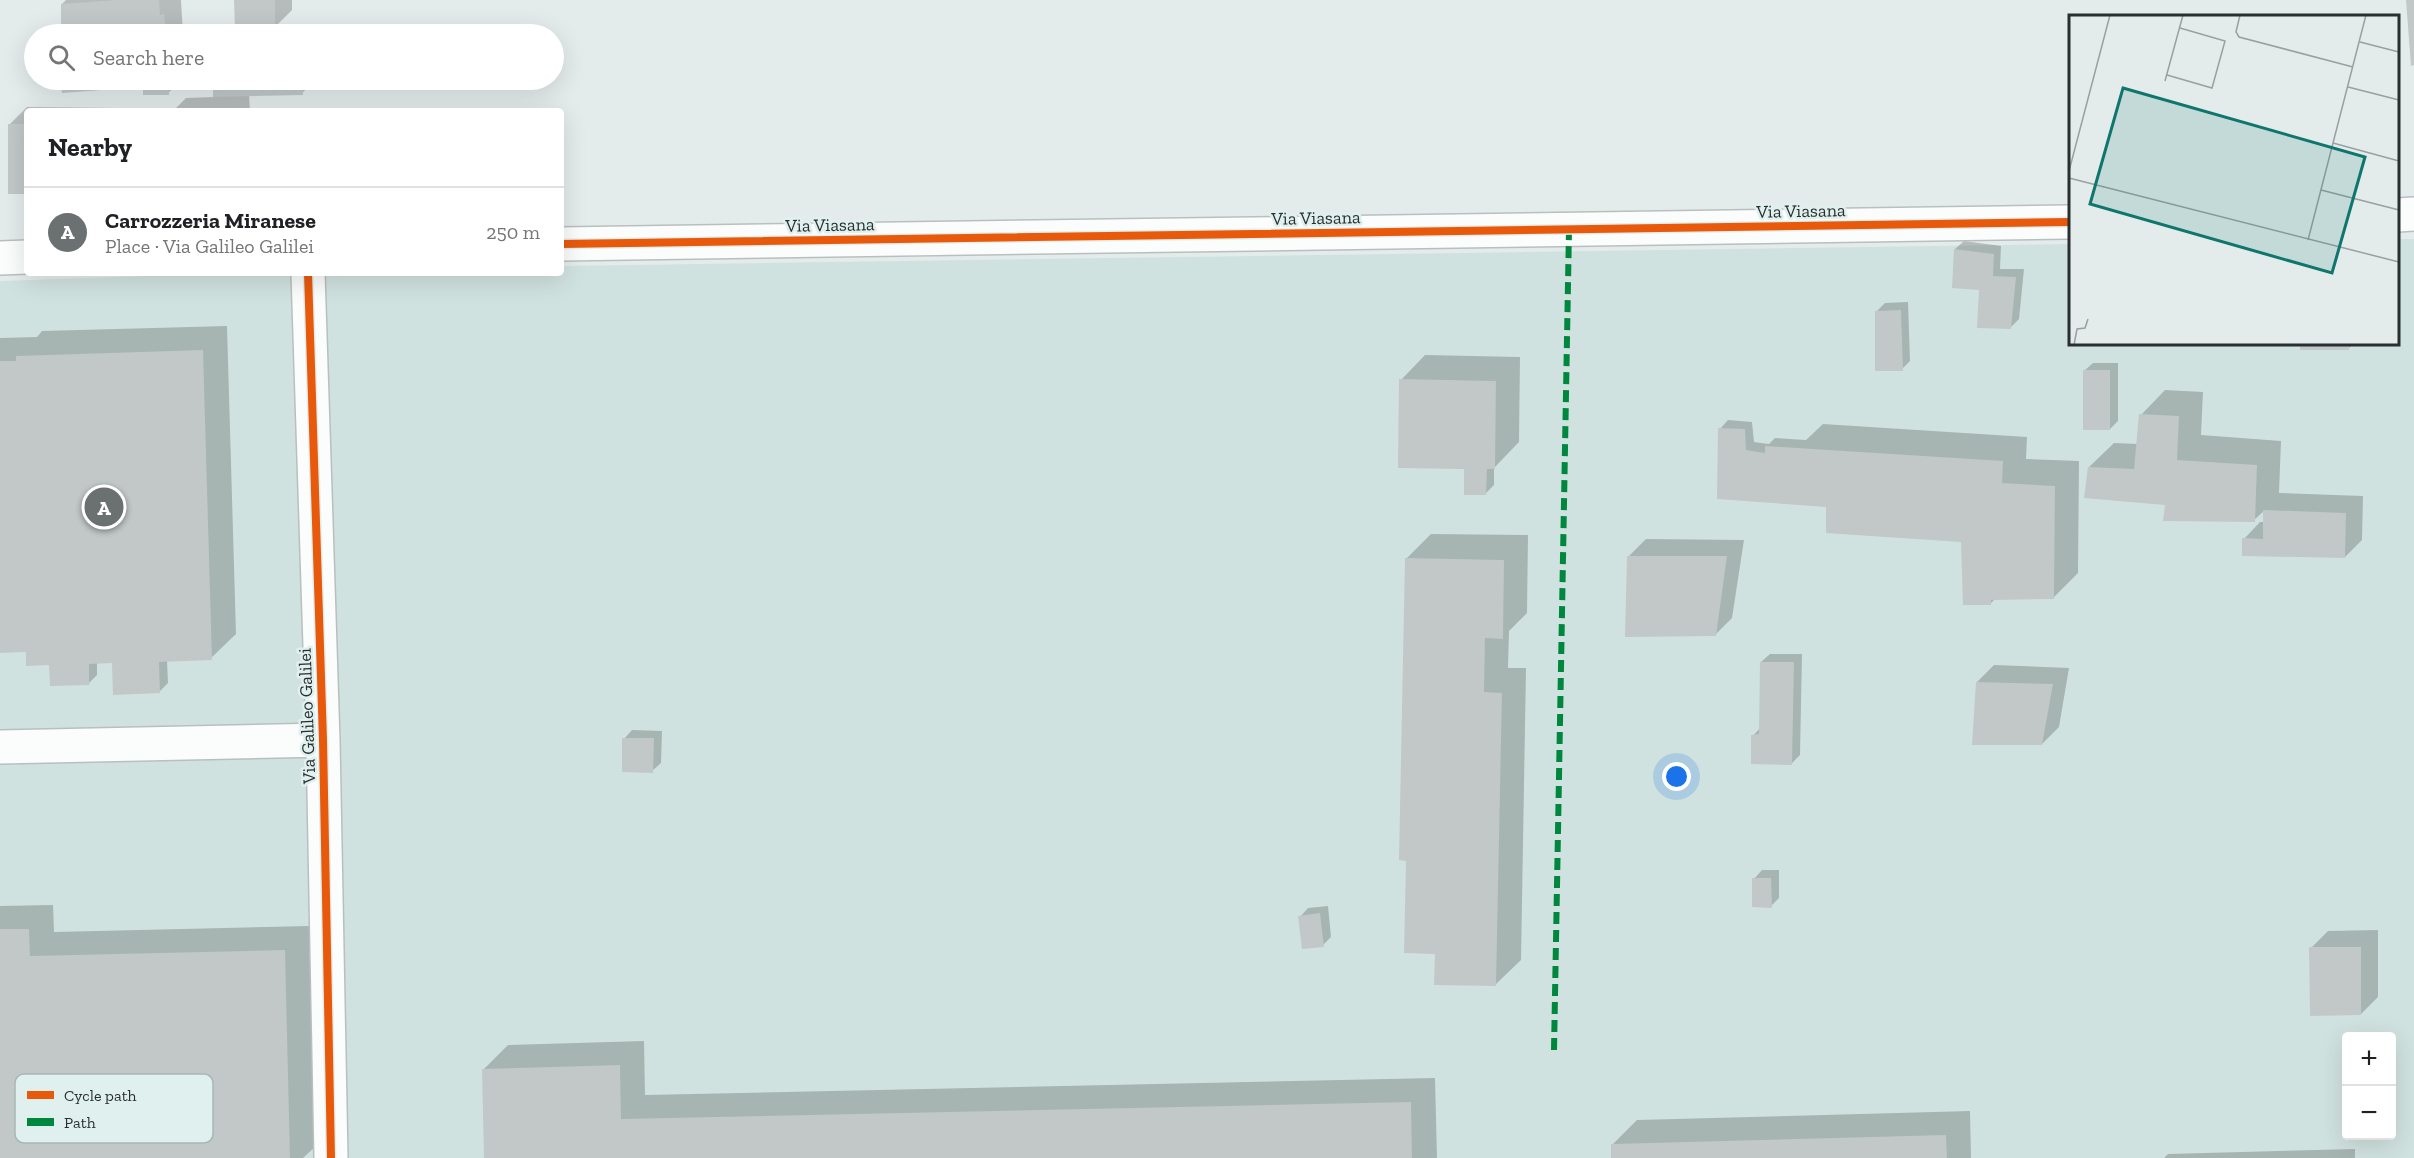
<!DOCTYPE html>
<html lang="en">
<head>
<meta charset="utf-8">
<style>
  body { margin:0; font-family:"Zilla Slab",serif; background:#f2f2f2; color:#202124 }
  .controls { position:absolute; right:18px; bottom:18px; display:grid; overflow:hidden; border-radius:6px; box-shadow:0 6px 24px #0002 }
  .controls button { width:54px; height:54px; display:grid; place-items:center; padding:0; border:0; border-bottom:2px solid #e0e0e0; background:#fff; color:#202124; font:30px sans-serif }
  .you { position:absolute; left:1677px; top:777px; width:21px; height:21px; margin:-15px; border:4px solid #fff; border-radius:50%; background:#1a73e8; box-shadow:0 0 0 9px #1a73e833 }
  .badge { display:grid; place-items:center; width:39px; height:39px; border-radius:50%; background:#6a7170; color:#fff; font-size:20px; font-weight:700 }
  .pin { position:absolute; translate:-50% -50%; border:3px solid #fff; box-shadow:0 2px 6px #0006 }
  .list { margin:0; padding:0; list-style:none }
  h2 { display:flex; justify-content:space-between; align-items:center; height:78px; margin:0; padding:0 24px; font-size:26px }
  h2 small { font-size:20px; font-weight:400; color:#757577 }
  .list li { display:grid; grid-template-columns:39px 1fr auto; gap:18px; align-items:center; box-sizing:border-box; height:90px; padding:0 24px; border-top:2px solid #e0e0e0 }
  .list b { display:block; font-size:22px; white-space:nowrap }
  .list p { margin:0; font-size:20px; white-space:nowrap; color:#757577 }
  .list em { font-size:20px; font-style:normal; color:#757577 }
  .icon { flex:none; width:33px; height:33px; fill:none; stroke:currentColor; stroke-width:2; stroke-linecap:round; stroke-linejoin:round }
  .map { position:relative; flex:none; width:2414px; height:1158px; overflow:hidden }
  .search { position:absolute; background:#fff; box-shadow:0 6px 24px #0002; left:24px; top:24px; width:540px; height:66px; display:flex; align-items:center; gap:15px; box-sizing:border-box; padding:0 21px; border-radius:33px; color:#757577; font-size:22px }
  .panel { position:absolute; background:#fff; box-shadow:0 6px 24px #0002; left:24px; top:108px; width:540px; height:168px; border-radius:6px }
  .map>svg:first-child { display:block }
  .built { fill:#d0e2df; fill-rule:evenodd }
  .shadow { fill:#0003 }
  .building { fill:#c1c8c7 }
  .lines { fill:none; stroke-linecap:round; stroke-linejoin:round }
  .minor-casing { stroke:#b9bfbe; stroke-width:36 }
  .minor { stroke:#fbfcfc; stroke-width:33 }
  .quiet { stroke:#00873e; stroke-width:6; stroke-dasharray:12 6; stroke-linecap:butt }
  .cycleway-casing { stroke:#e0f0ee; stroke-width:11 }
  .cycleway { stroke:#e8590c; stroke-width:8 }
  .labels { text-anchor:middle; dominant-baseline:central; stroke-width:5; stroke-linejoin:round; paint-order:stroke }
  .street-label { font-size:18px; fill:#292f2e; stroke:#e0f0ee }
  .inset-road { fill:none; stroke:#99a09f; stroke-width:1.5 }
  .view { fill:#0f766e; fill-opacity:0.15; stroke:#0f766e; stroke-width:3 }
  .inset-edge { fill:none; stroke:#292f2e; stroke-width:3 }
  .key { fill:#e0f0ee; stroke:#a9b6b4; stroke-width:1.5 }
  .key-label { font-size:16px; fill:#292f2e }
</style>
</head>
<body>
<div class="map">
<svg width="2414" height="1158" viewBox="0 0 2414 1158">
  <rect width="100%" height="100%" fill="#e4eceb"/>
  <path class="built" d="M2398,239h16v919h-2414v-877l233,-8h328v-7l1509,-22v100h328zM2346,1036h46v100h-46z"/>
  <path class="shadow" d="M66,0h115l2,34h-121v-30z
    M236,0h56v10l-17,17z
    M63,80h119l-14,13 -23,-7 -82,5z
    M214,80h102l-14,13 -53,1 1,17h-77l13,-13 28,-1z
    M27,107l94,1v3h-94v81l-17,-68z
    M1964,241l37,5 -1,23h24l-5,50 -8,8 -31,-39 -25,-39z
    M1908,302l2,59 -8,8 -25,-58 8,-8z
    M227,326l9,308 -25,24 -44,2 1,23 -8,8 -47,-30 -16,1v13l-8,8 -62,-32 -27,1v-314l37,-1 5,-6z
    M2301,344h52l-5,5h-47z
    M1425,355l95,2 -1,85 -25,26v17l-8,8 -21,-24 -64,-89z
    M2093,363h25v58l-8,8 -26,-58z
    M2165,390l38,2 -2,43 80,6 -2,52 84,3 -1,44 -17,17 -101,-18 16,-17h4v-11l-10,9 -88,-17 -77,-36 25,-24 24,1 3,-29z
    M1728,420l24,2 2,20 15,2 6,-6 31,2 17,-16 204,13 -1,22 53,2 -1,112 -25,25h-57l-5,5 -28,-62 -135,-36 -34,-3 -74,-73z
    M1431,534l97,1 -1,78 -18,18 -1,37h18l-5,292 -25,24 -60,-32 -29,-93 -1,-300z
    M1646,539l98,1 -12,78 -17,17 -86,-79z
    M1770,654h32l-2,101 -9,9 -38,-28 7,-8 1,-66z
    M1994,665l75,3 -10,59 -17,17 -65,-62z
    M632,730l30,1 -1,32 -9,8 -28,-32z
    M1762,870h17v28l-8,8 -17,-27z
    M53,905l1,27 255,-6 6,221 -12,11h-303v-252z
    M1328,906l3,31 -8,8 -23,-28 8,-9z
    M2378,930v67l-17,17 -50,-66 17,-17z
    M644,1041l1,54 790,-17 2,80h-952l-2,-88 25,-25z
    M1970,1111l1,47h-358v-14l24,-24z
    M2355,1149v9h-191l4,-4z"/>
  <path class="building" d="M116,0h43l1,15 4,-1 2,20h-105v-30z
    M234,0h41v28l-40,2z
    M2406,0h8v65l-3,1z
    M61,80h107l1,15h-26v-8l-81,6z
    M213,80h89l1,15 -90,2z
    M8,124h19v70h-19z
    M1954,249l40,5 -1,22 23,1 -5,52 -34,-1 2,-38 -27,-2z
    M1901,310l2,61h-28v-60z
    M2300,344h49v6h-49z
    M203,350l9,310 -53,2 1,31 -47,2 -1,-32 -23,1v21l-39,1 -1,-21 -23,1v-14l-26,1v-292h16v-5z
    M2083,370h27v60h-27z
    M1399,379l97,2 -1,88h-8l-1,26h-22v-26l-66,-1z
    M2139,414l40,2 -2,44 80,5 -2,57 -92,-1 2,-16 -81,-7 4,-31 46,2z
    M1718,428l27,1 1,21 19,3v-7l238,15 -1,22 53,3 -1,113 -63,1v5h-28l-2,-63 -135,-9v-26l-109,-8z
    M2263,510l83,3 -1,45 -103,-2v-18l21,1z
    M1627,556h100l-11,80 -91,1z
    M1405,558l99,2 -1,79 -18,-1 -1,54 18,1 -6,293 -62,-1 1,-31 -31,-1 2,-92 -7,-1z
    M1760,662h34l-2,103 -41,-1v-29l8,-1z
    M1976,682l77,2 -11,61h-70z
    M622,738h32l-1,35 -31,-1z
    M1752,878h19l1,30 -20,-1z
    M1320,913l4,34 -22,2 -4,-33z
    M0,929h29l1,27 255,-6 5,208h-290z
    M2309,947h52v68l-51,1z
    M620,1065l1,54 790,-17 1,56h-928l-2,-89z
    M1946,1135l1,23h-336v-14z"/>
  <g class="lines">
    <defs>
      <path id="minor" d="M2398,215l16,-1
        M561,244l1509,-22
        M0,258l27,-1
        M308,273l15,467 8,418
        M0,747l323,-7"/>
    </defs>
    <use href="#minor" class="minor-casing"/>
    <use href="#minor" class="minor"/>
    <path class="quiet" d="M1554,1050l15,-821"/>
    <defs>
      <path id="cycleway" d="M561,244l1509,-22
        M308,273l15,467 8,418"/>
    </defs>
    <use href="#cycleway" class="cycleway-casing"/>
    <use href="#cycleway" class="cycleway"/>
  </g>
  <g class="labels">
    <g class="street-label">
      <text transform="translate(1801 211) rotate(-1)">Via Viasana</text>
      <text transform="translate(1316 218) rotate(-1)">Via Viasana</text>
      <text transform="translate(830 225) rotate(-1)">Via Viasana</text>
      <text transform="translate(307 716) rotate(-92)">Via Galileo Galilei</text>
    </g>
  </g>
  <g transform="translate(2069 15)">
    <rect width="330" height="330" fill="#e4eceb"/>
    <path class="inset-road" d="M171,0l-4,17 3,5 114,30M291,27l39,10M98,60l45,13 13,-47 -45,-13M96,66l18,-66M279,72l51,13M264,128l66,18M0,156l41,-156M0,163l330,84M252,175l78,20M239,225l58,-225M5,330l3,-16 8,-1 3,-9"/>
    <path class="view" d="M54,73l242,69 -33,116 -242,-69z"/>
    <rect width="330" height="330" class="inset-edge"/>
  </g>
  <rect x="15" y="1074" width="198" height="69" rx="9" class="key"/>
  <rect x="27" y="1091" width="27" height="8" fill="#e8590c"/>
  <rect x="27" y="1118" width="27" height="8" fill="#00873e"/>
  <g class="key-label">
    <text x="64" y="1101">Cycle path</text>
    <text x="64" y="1128">Path</text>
  </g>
</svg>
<div class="controls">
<button>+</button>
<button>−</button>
</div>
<div class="you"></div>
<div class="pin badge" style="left:104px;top:507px">A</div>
<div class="search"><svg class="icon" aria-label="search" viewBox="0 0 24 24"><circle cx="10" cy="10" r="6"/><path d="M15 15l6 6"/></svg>Search here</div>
<section class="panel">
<h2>Nearby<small></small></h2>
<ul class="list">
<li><span class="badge">A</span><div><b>Carrozzeria Miranese</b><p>Place · Via Galileo Galilei</p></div><em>250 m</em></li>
</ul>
</section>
</div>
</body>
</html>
